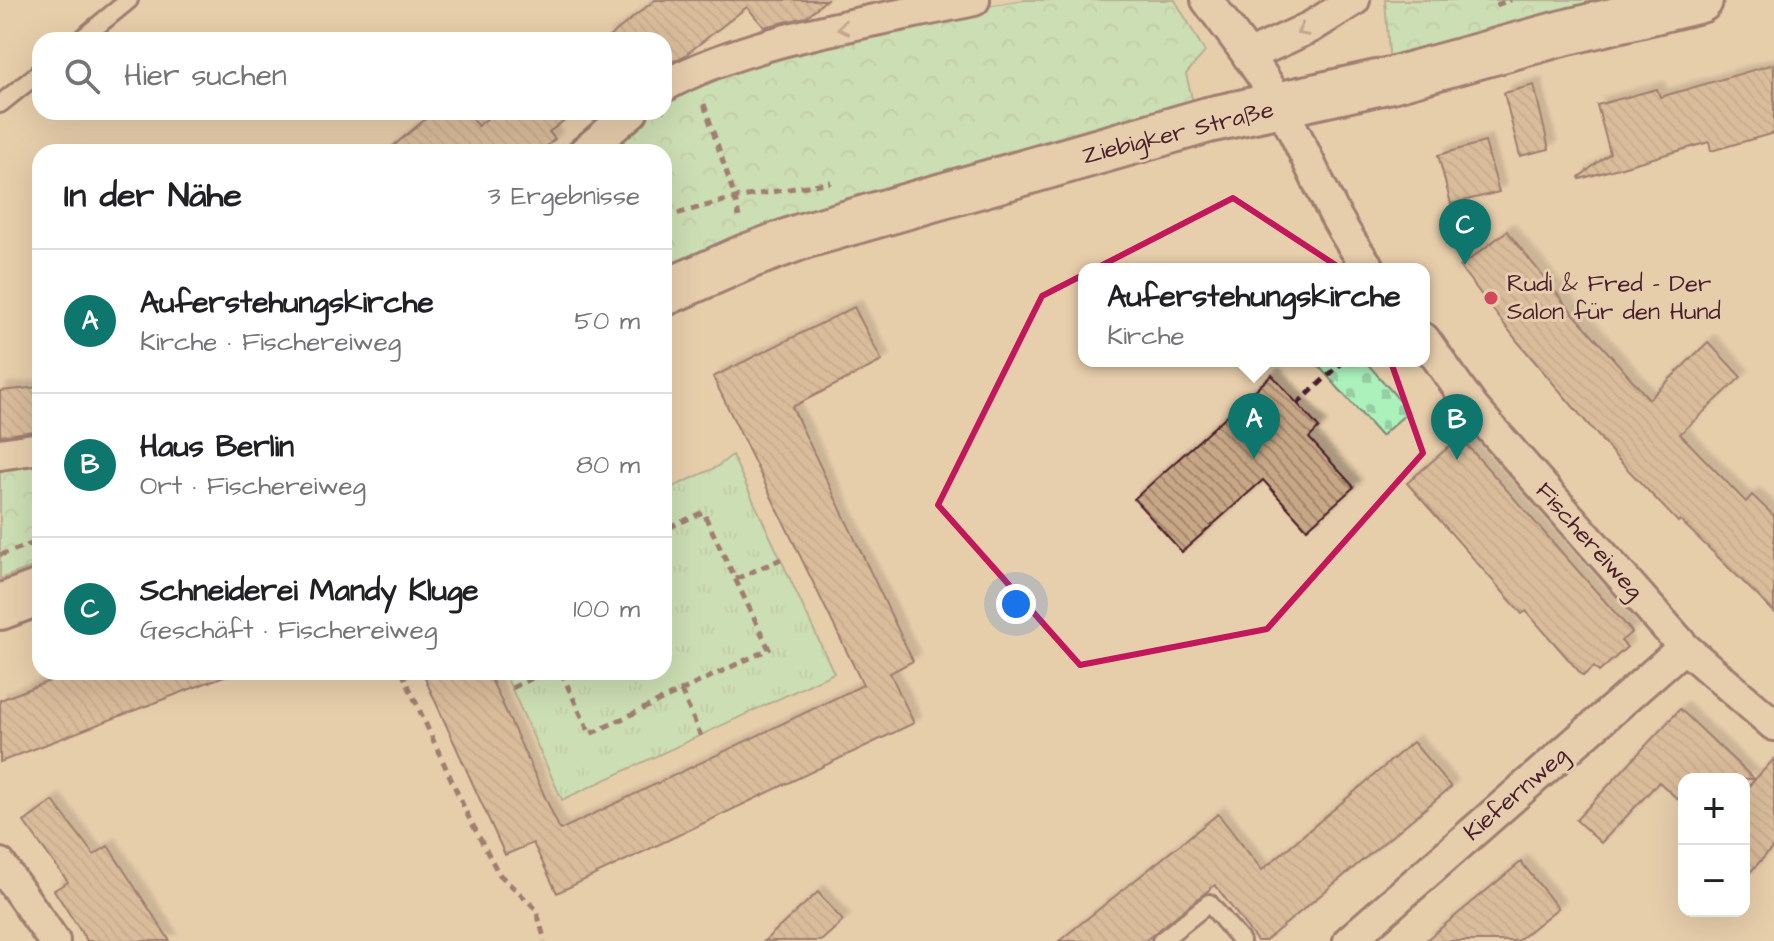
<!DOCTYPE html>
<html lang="de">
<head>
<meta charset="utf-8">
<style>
  body { margin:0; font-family:"Architects Daughter",sans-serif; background:#f2f2f2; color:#202124 }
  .controls { position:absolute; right:24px; bottom:24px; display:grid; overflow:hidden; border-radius:16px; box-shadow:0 8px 32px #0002 }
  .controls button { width:72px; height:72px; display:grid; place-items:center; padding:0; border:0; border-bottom:2px solid #e0e0e0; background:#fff; color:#202124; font:40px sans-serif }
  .you { position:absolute; left:1016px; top:604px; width:28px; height:28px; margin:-20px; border:6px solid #fff; border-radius:50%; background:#1a73e8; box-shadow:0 0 0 12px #1a73e833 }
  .badge { display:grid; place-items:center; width:52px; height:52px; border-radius:50%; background:#0f766e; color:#fff; font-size:26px; font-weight:700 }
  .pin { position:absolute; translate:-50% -66px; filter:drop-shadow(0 2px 4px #0008) }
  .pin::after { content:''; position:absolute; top:42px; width:28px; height:24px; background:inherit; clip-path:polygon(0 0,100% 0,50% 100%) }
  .popup { position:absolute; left:1078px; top:263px; width:352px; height:104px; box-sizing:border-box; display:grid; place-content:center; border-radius:16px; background:#fff; filter:drop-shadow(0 2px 6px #0005); font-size:26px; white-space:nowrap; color:#757577 }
  .popup b { font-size:30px; color:#202124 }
  .popup::after { content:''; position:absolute; left:50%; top:100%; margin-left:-16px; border:16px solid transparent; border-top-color:#fff }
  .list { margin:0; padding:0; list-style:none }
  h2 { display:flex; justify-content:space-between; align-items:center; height:104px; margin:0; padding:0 32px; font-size:34px }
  h2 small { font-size:26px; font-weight:400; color:#757577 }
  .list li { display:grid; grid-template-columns:52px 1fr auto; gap:24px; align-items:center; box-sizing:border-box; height:144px; padding:0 32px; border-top:2px solid #e0e0e0 }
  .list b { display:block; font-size:30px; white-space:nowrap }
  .list p { margin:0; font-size:26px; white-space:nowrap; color:#757577 }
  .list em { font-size:26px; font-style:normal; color:#757577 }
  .icon { flex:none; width:44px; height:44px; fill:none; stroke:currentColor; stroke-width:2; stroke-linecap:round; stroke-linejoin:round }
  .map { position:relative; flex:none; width:1774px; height:941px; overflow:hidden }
  .search { position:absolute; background:#fff; box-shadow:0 8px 32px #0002; left:32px; top:32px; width:640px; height:88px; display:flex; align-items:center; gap:20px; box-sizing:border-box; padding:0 28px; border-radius:24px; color:#757577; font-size:30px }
  .panel { position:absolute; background:#fff; box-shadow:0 8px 32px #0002; left:32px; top:144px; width:640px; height:536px; border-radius:24px }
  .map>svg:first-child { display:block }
  .grass { fill:url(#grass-tufts); stroke:#7b8874; stroke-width:2 }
  .forest { fill:url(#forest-crowns); stroke:#7b8874; stroke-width:2 }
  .cemetery { fill:url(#cemetery-stones); stroke:#7b8874; stroke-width:2 }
  .building { fill:url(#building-back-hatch); stroke:#4a1f2b; stroke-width:2; filter:url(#shadow) }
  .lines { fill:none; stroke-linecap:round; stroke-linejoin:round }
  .lane-casing { stroke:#4a1f2b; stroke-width:22 }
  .street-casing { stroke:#4a1f2b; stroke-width:36 }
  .secondary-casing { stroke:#4a1f2b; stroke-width:50 }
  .path { stroke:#4a1f2b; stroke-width:5; stroke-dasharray:8 6; stroke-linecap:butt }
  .lane { stroke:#e5cdae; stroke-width:16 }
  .street { stroke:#e5cdae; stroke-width:30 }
  .secondary { stroke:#e5cdae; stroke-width:44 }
  .oneway { stroke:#98766c }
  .marked { fill:none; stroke:#c2185b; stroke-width:6; stroke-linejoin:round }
  .poi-dot { fill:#d1495b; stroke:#e5cdae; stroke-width:3 }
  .labels { text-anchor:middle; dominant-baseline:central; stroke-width:6; stroke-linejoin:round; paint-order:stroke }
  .street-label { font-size:24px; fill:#4a1f2b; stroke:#e5cdae }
  .poi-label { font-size:24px; fill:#4a1f2b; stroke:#e5cdae; text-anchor:start }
</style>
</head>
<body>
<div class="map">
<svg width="1774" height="941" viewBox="0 0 1774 941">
  <defs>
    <pattern id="grass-tufts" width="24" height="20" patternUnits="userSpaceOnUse" patternTransform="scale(2)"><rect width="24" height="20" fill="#acf1bc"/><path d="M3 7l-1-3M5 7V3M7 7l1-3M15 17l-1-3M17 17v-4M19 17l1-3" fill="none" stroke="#96cea2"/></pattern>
    <pattern id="forest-crowns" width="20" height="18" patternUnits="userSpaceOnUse" patternTransform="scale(2)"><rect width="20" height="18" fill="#acf1bc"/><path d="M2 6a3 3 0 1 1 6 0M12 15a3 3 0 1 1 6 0" fill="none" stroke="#96cea2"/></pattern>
    <pattern id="cemetery-stones" width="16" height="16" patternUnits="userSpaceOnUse" patternTransform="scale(2)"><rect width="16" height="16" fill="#acf1bc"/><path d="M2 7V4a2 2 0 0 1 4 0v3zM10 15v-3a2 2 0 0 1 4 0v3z" fill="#96cea2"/></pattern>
    <pattern id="building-back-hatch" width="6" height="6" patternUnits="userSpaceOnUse" patternTransform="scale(2)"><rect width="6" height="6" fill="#c7a785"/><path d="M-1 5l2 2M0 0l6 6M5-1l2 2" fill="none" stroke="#a4876d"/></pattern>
    <filter id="shadow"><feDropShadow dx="7" dy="-7" stdDeviation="2" flood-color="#0004"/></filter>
  </defs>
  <rect width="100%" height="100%" fill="#e7ceac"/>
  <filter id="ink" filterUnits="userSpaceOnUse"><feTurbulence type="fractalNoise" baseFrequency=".0125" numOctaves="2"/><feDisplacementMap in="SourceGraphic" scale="16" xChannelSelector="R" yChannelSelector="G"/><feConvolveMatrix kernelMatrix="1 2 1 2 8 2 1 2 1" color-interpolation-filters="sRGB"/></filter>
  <g filter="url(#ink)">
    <path class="grass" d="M732,455l102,218 -272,127 -58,-128h160v-181l53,-24z"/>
    <path class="forest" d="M1024,0h151l30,52 -19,22 7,28 -352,100 -177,69v-119h-62l49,-40h13v-11c20,-16 42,-22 66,-31 94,-35 195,-54 294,-70z
      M1385,0h315l-309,80z
      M40,460v104l-40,15v-111z"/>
    <path class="cemetery" d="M1314,361h51l44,50 -28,25z"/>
    <path class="building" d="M655,0h171l-20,17 -42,10 -17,-20 -63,49 -20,10v-26h-59z
      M1774,64v69l-63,18 -2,-9 -129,37 -1,-2 31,-24 -13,-48 60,-16 3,8z
      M1534,85l15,64 -29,7 -16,-63z
      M434,112h33l11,14 17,-14h80l-26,20 6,7 -15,13h-154z
      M1485,142l14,50 -48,12 -13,-49z
      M1507,231l59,74 83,94 59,-57 33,35 -61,57 66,68 6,-7 22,21v96l-94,-92 -2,2 -62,-65 -98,-115 -58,-75z
      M854,307l28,54 -90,46 121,254 -23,12 24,50 -357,170 -24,-50 -28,12 -83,-183h66l72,158 303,-145 -150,-308z
      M1272,375l47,53 -10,10 45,49 -47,42 -44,-49 -81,72 -48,-53z
      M40,387v43l-40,6v-45z
      M1460,437l172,195 -11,9 6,6 -28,25 -5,-5 -11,9 -57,-65 -4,3 -115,-131z
      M73,672h153l1,3 -227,87v-62z
      M1680,709l74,70h-70v26l-25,-23 -58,61 -25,-23z
      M1413,742l38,45 -186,154h-8l-42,-56 -70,56h-86l159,-127 44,56z
      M1774,759v87l-30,33v-88z
      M53,801l41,54 14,-9 62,95h-83l-33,-51 14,-8 -44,-60z
      M1521,862l37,46 -41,33h-92z
      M818,892l25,29 -22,20h-57z"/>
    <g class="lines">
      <defs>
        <path id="lane" d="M80,40l49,-40
          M0,104l40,-32
          M1161,941l48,-38 32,38"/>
        <path id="street" d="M1207,0c26,35 53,69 74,107 30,54 50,113 89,162
          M1248,56l63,-29 43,-27
          M664,86c86,-48 213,-65 310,-86
          M584,152l48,-40
          M1424,339l49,69 211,239 90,78
          M0,454l40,-6
          M0,864l54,77
          M1349,941l335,-294"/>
        <path id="secondary" d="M664,293l82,-36 57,-21 405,-116 183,-40 168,-46 141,-34
          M0,607l40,-15"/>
      </defs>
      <use href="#lane" class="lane-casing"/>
      <use href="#street" class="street-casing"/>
      <use href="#secondary" class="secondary-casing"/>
      <path class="path" d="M1496,5l15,-5
        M704,104l31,94 4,19
        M664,217l71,-19 96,-16
        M1297,404l47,-43
        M0,555l40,-14
        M736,579l45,-20
        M402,672l66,144 31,58 37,35 9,32
        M561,672l29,62 179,-85 -66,-137 -39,18
        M512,688l33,-16
        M681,691l20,45"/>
      <use href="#lane" class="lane"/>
      <use href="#street" class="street"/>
      <use href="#secondary" class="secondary"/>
    </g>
    <defs><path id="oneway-chevron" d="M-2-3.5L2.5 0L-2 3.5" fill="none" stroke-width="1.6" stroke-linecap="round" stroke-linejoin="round" transform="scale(2)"/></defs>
    <g class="oneway">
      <use href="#oneway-chevron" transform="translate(843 28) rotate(168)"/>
      <use href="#oneway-chevron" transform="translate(1302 31) rotate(154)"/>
    </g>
  </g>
  <path d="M0 0H1774V941H0ZM1233,198l130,85 60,170 -156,176 -187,36 -142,-160 104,-209z" fill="#e7ceac" fill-opacity=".55" fill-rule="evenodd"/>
  <path class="marked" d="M1233,198l130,85 60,170 -156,176 -187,36 -142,-160 104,-209z"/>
  <circle class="poi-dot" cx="1491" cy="298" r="8"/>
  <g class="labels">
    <g class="street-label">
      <text transform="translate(1178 133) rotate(-14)">Ziebigker Straße</text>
      <text transform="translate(1589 541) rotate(48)">Fischereiweg</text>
      <text transform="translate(1516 794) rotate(-41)">Kiefernweg</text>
    </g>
    <g class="poi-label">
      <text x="1507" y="284">Rudi &amp; Fred - Der<tspan x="1507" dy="28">Salon für den Hund</tspan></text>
    </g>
  </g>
</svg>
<div class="controls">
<button>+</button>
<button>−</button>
</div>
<div class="you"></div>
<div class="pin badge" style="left:1254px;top:459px">A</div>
<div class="popup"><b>Auferstehungskirche</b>Kirche</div>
<div class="pin badge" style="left:1457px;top:460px">B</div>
<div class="pin badge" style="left:1465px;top:265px">C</div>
<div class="search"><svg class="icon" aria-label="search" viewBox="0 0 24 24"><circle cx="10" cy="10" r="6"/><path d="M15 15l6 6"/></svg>Hier suchen</div>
<section class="panel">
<h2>In der Nähe<small>3 Ergebnisse</small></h2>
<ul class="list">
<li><span class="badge">A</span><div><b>Auferstehungskirche</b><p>Kirche · Fischereiweg</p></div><em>50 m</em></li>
<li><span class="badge">B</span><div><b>Haus Berlin</b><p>Ort · Fischereiweg</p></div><em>80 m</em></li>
<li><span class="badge">C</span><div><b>Schneiderei Mandy Kluge</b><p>Geschäft · Fischereiweg</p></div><em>100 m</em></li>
</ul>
</section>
</div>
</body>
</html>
